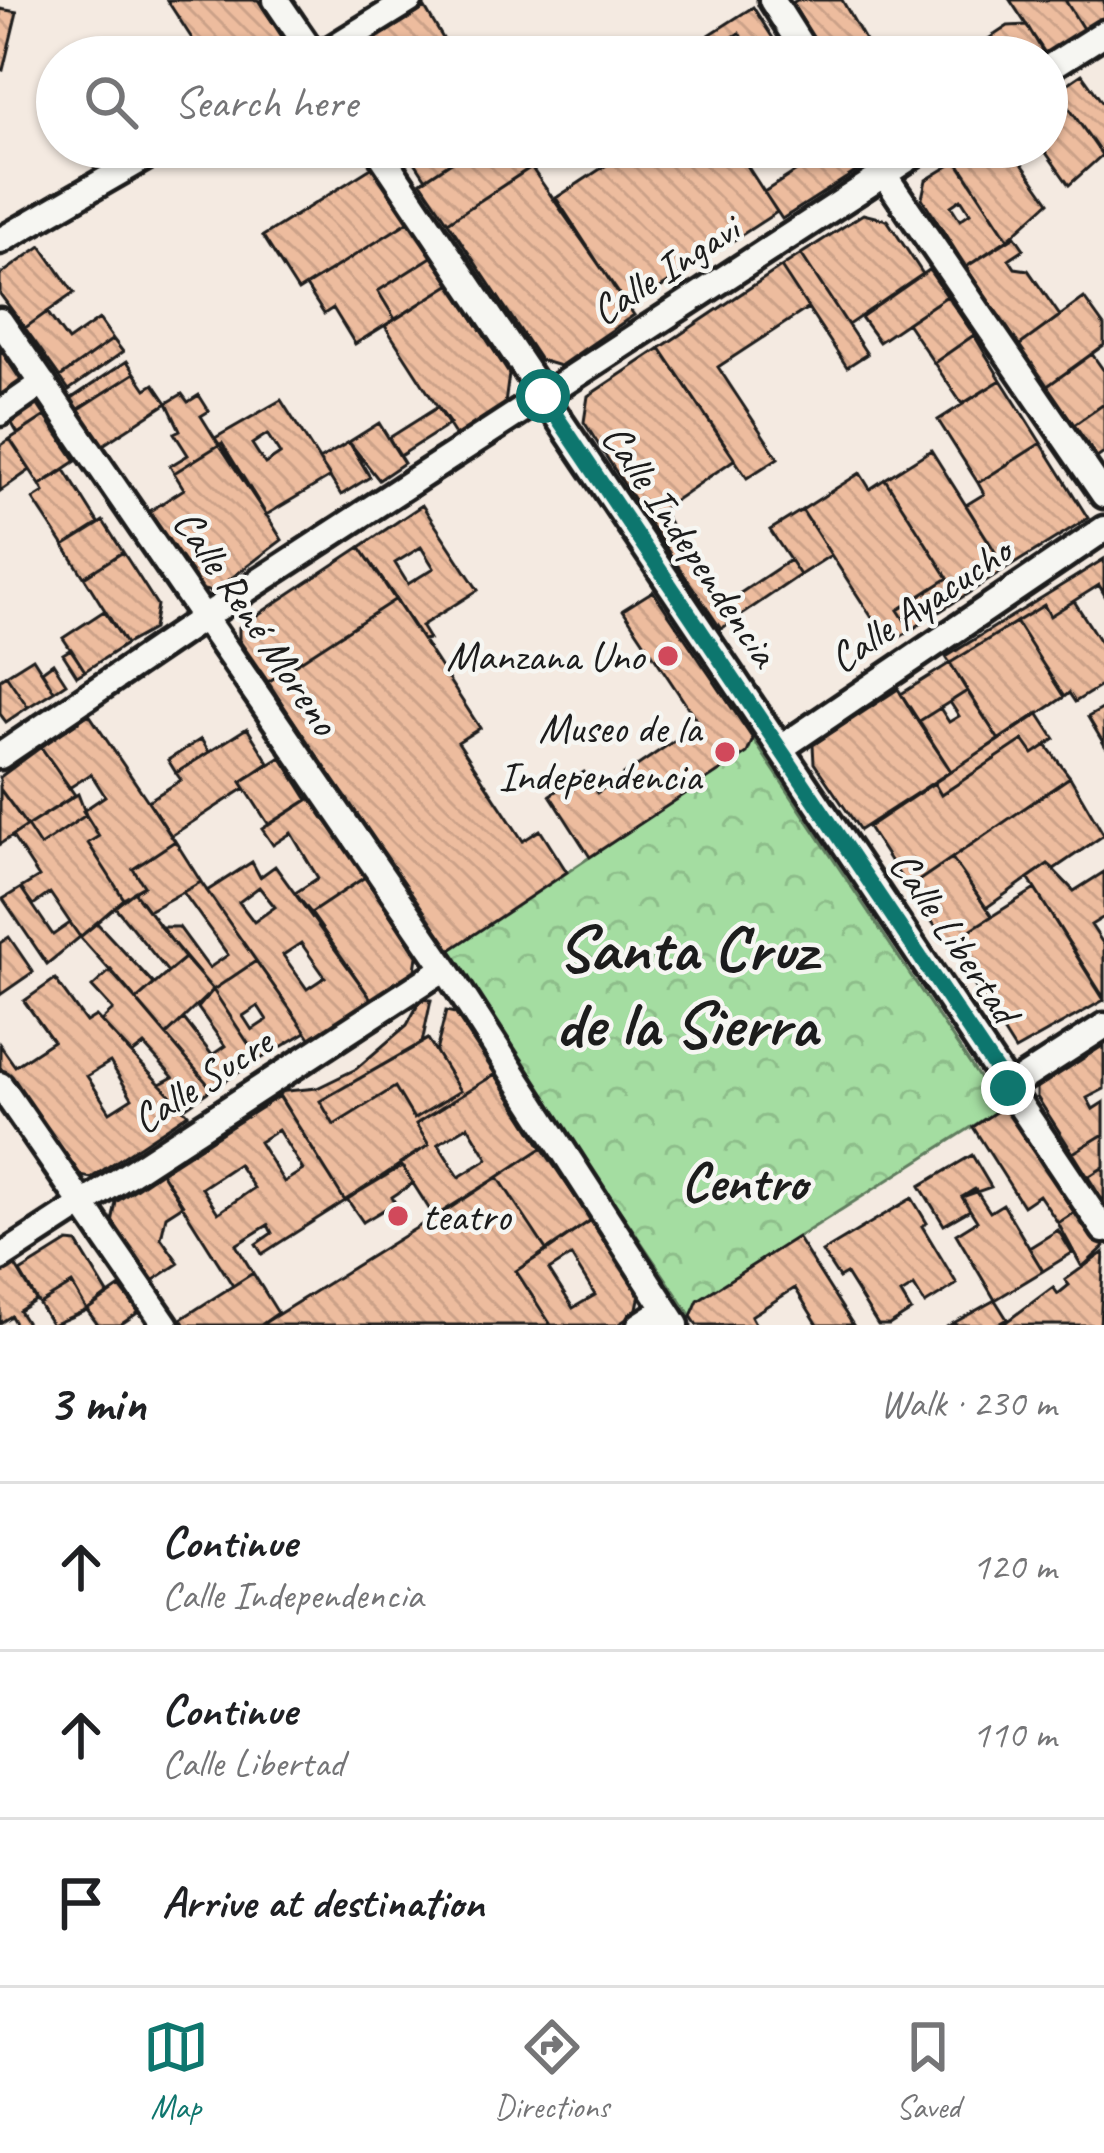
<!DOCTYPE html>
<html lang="en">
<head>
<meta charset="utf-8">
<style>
  body { margin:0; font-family:Caveat,sans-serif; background:#f2f2f2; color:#202124 }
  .stop { position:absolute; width:36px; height:36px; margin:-27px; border:9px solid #0f766e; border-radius:50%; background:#fff }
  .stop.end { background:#0f766e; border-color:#fff; box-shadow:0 3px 12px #0008 }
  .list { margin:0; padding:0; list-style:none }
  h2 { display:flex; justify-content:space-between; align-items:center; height:156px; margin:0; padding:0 48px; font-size:51px }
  h2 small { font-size:39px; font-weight:400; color:#757577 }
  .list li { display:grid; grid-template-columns:78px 1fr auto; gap:36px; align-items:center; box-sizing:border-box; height:168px; padding:0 48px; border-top:3px solid #e0e0e0 }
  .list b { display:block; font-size:45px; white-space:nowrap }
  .list p { margin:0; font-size:39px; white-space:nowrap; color:#757577 }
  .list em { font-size:39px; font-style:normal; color:#757577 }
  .icon { flex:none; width:66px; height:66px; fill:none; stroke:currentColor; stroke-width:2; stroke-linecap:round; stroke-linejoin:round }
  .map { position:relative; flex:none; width:1104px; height:1325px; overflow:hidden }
  .search { position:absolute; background:#fff; box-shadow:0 3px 9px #0004; left:36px; right:36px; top:36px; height:132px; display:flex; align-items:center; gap:30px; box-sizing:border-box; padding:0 42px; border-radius:66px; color:#757577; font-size:45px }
  .sheet { height:660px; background:#fff }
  nav { display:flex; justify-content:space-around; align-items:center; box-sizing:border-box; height:168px; border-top:3px solid #e0e0e0; background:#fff; font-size:33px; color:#757577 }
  nav a { display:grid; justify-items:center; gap:6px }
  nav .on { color:#0f766e }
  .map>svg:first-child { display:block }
  .park { fill:url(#park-crowns); stroke:#607c5e; stroke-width:3 }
  .building { fill:url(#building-back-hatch); stroke:#1c1c1c; stroke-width:3; fill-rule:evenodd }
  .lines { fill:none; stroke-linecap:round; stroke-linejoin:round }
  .minor-casing { stroke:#1c1c1c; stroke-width:33 }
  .minor { stroke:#f6f6f2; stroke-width:24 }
  .route { stroke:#0f766e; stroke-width:15 }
  .poi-dot { fill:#d1495b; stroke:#f6f6f2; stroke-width:4.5 }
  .labels { text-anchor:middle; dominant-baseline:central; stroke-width:9; stroke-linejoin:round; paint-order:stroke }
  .street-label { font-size:42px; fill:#1c1c1c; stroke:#f6f6f2 }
  .poi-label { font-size:42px; fill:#1c1c1c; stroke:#f6f6f2; text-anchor:end }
  .district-label { font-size:54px; font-weight:bold; fill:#1c1c1c; stroke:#f6f6f2 }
  .town-label { font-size:66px; font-weight:bold; fill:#1c1c1c; stroke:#f6f6f2 }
</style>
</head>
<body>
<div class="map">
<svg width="1104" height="1325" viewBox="0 0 1104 1325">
  <defs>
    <pattern id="park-crowns" width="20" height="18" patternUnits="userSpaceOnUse" patternTransform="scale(3)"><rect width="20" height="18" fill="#a4dda1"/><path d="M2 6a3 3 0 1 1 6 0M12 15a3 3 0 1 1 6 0" fill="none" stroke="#8dbd8a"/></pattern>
    <pattern id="building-back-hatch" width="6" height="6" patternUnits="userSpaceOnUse" patternTransform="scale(3)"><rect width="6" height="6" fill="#edbc9e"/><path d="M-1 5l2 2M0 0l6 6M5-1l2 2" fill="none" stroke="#cba188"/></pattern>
  </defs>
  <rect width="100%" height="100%" fill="#f4eae1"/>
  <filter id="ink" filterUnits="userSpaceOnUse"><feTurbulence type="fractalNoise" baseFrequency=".00833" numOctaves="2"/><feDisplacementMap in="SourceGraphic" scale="24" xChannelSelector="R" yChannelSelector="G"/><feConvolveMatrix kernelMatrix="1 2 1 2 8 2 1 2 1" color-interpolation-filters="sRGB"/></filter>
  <g filter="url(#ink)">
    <path class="park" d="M753,739l247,370 -301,191 -8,16 -245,-363 300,-200z"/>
    <path class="building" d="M167,0h91l30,46 -1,11h-83z
      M797,0h45l23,40 -29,17h-12l-32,-54z
      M1010,0h55l20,32 -38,24z
      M1065,0h39v20l-19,12z
      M753,7l32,50h-30l-16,-24 -38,24h-17l-3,-4z
      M425,8l29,49h-109v-1z
      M0,9l17,3 -14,58 -3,-1z
      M1027,25l19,32h-85l47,-31z
      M865,40l11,17h-40z
      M1082,74l22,31 -2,50 -45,-64z
      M1053,85l49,70 -33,30 -27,-38h5v-59z
      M282,147h32l-23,13z
      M405,147h69l-48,32z
      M474,147h55l10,15 -91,60 -27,-40z
      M634,147h101l42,65 -149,97 -72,-111z
      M812,147h30l15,24 -75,48 -18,-27 54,-35z
      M1010,147l39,55 -41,37 -60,-91z
      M957,161l51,78 -42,28 -44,-69 4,-18zM961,199l9,14 -10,7 -9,-14z
      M376,165l35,55 -113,71 -35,-55z
      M531,167l103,148 -74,51 -20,-6 -92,-138z
      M863,214l24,6 36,54 -75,51 -47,-71z
      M411,220l22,36 -55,35 17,28 -40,25 -22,-36 -9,6 -18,-28z
      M1015,236l9,13 -15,10 6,9 13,2 32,46 -43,31 -51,-80z
      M41,246l33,47 -49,35 -25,-34v-19z
      M801,254l66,100 -20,13 -66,-100z
      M433,256l18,28 -56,35 -17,-28z
      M781,267l27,41 -90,59 60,91 -31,20 -87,-130z
      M929,270l18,26 -68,46 -18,-25z
      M451,284l58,90 -4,30 -49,32 -71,-110z
      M947,296l27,39 -40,28 -27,-40z
      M1084,298l20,28v19l-58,42 -29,-40z
      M47,312l21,29 31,-22 14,20 -53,38 -35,-49z
      M974,335l27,45 -39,24 -28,-41z
      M113,339l10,13 -54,38 -9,-13z
      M660,348l75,111 -88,61 -63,-98 4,-26z
      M0,349l24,36 -24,17z
      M1092,354l12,17v33l-30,21 -28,-38z
      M127,361l8,12 -59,38 -7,-11z
      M135,373l11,16 8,-5 13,19 -67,44 -24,-36z
      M1001,380l40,63 -63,40 -40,-63z
      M182,394l6,8 11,-7 10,16 -8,5 18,29 -45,28 -4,-7 18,-11 -14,-22 6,-3 -13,-27z
      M31,395l14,21 -27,18 -12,-21z
      M281,400l49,77 -64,38 -51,-77zM267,434l13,20 -15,10 -13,-20z
      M1104,404v49l-7,5 -23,-33z
      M438,407l12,17 -50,32 -11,-18z
      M45,416l31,45 -36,24 -30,-46z
      M379,423l25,40 -25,17 -30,-38z
      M10,439l20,31 -30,21v-45z
      M349,442l21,35 -29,18 -22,-35z
      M222,443l60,97 -69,52 -19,-4 -47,-75 37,-24 -10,-16z
      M1041,443l47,75 -82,51 -40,-64 18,-11 -6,-11z
      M931,450l75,119 -95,61 -13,-20 50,-32 -63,-99z
      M65,470l34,54 -35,22 -31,-47 11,-7 -4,-7z
      M860,473l10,16 15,-10 63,99 -50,32 13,20 -22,14 -87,-134z
      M422,505l56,85 -57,36 8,13 -7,1 -62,-93zM421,547l13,21 -26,16 -13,-21z
      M661,510l73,110 -13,9 -74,-109z
      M802,510l29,45 -31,20 -30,-45z
      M103,521l20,31 -39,25 -20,-31z
      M360,547l36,52 -128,83 -29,-42v-13z
      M123,552l34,53 -4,24 -27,15 -42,-67z
      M1104,559v35l-5,-9 -49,31 -6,-11 -94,58 -4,-6z
      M790,560l10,15 -66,45 -10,-16z
      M653,591l100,148 -6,14 -157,104 -40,-62 34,-23 13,21 102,-69 -76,-114z
      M396,599l84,129 -22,14 65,99 17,-11 27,42 -121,81 -178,-271z
      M1074,601l30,47v36l-29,18 -6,-9 -5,4 -48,-75 28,-17 6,11z
      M104,611l22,33 -41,27 -22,-33z
      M1016,622l48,75 -65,43 -49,-77z
      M71,649l14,22 -8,5 -14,-22z
      M33,658l21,33 -26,16 -22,-32z
      M53,663l13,20 -12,8 -12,-20z
      M950,663l17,28 -49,31 -17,-28z
      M6,675l22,32 -22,15 -6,-8v-35z
      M898,689l53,82 -91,59 -46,-67 -1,-18z
      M967,691l32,49 -48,31 -33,-49 22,-14 9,14 10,-6 -9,-14z
      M1104,708v36l-16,-27z
      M1038,713l17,26 -22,15 -10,-14 -82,55 -7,-12z
      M89,714l86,127 -42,28 11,17 -20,13 -36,-56 11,-7 -16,-25 22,-15 -14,-22 -22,14 -28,-41z
      M247,728l22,35 -28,19 4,6 -74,48 -23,-35 33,-21 -5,-7z
      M201,739l8,13 -33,21 -8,-13z
      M1023,740l10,14 13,-9 24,32 -162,111 -40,-61 66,-44 7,12z
      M41,747l34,48 -48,31 -27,-37v-12z
      M281,757l27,43 -39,25 -28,-43z
      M1070,777l34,58 -50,34 -6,-5 -62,44 -34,-50z
      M0,789l27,37 -27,18z
      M78,794l8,21 -46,31 -13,-20z
      M312,797l53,80 -54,36 -16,-20 23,-15 -27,-45 -18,12 -11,-16z
      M86,815l13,21 -11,7 36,56 -44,38 -30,-44 -17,12 -12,-17 18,-11 -27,-41 15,-10 13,20z
      M175,841l26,41 -53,29 -14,-19 10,-6 -11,-17z
      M952,858l40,58 -44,28 -40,-56z
      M252,862l8,15 15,-11 99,137 -63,36 -104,-148zM259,887l16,20 -21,15 -15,-20zM301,943l24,34 -18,12 -24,-34z
      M1048,864l26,27 30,-19v45l-13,8 13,20v53l-76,-120z
      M365,877l52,79 -3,21 -40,26 -63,-90z
      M201,882l55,79 -43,29 -53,-63h19l30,41 19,-13 -45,-63z
      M21,888l32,47 17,-12 10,14 -33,27 -44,-65z
      M1035,889l69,111 -89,50 -67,-106z
      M134,892l51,66 -17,14 -53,-65z
      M97,923l57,61 -18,16 -56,-63z
      M9,937l24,35 -33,23v-52z
      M185,958l28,32 -47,45 -30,-35z
      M256,961l50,71 -47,28 -46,-70zM258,1006l9,14 -15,10 -9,-14z
      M111,970l101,119 -29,20 -23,-25 13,-7 -29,-32 -12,9 -31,-33 12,-11 -21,-23z
      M55,979l31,43 10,-6 92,98 -97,64 -16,-3 -75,-108v-22l15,21 38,-25 -29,-40zM110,1062l22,36 -22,14 -23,-36z
      M213,990l46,70 -47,29 -46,-54 18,-16 28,36 13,-9 -27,-38z
      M421,999l10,1 -9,43 -102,58 14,24 61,-38 19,32 46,-28 -24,-39 10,-41 9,2 40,61 -79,50 13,21 -84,56 -68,-109 40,-4 39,-19 51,-44z
      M428,1039l32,52 -46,28 -19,-32 -61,38 -14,-24z
      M1104,1045v44l-17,9 6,11 11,-7v32l-31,19 -36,-56v-9z
      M495,1074l47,74 -107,70 -35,-55 29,-18 -13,-21zM468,1126l20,33 -29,18 -21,-33z
      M279,1096l66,105 -83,53 -6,-10 16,-11 -4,-8 -32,20 17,28 -20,13 -72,-114zM278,1130l25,40 -19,12 -25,-40zM238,1164l16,24 -36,25 -16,-25z
      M1000,1109l17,6 63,94 -22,14 -19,-28 -16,11 -50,-79z
      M1104,1134v33l-16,10 -15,-24z
      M542,1148l49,72 -44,31 -49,-74z
      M972,1155l19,32 -29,10 8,13 -26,15 -24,-39z
      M402,1166l11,17 -21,14 3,6 -32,19 -16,-23z
      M1102,1168l2,3v32l-16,-26z
      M161,1172l22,33 -17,11 -5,22 18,25 -28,19 -39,-59 4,-21z
      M498,1177l49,74 -31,20 35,54h-290z
      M975,1189l15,23 13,-8 40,67 -48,29 -39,-66 21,-13 -15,-24z
      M912,1198l15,25 -5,3 35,58 -32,20 -11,-18 -13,8 10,17 -22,14h-11l-32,-51 -7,4 -17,-26z
      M1080,1209l24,38 -22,20 -24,-44z
      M591,1220l49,74 -4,19 -19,12h-66l-35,-54zM571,1256l24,39 -22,13 -24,-38z
      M1058,1230l14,23 -29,18 -14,-23z
      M797,1237l56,88h-35l-23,-37 -44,28 5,9h-59l-6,-9 7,-16z
      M68,1242l9,1 31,51 -21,16 -15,-26 -33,20 -19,-32z
      M1104,1252l-4,73h-98l51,-38 5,7 11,-9 -4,-5z
      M13,1262l23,38 -17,11 9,14h-12l-5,-9 -11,7v-53z
      M253,1273l25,40 -17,12h-76l-4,-6z
      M72,1284l15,26 -35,15 -13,-21z
      M120,1287l19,25 -19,13h-22l-11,-15z
      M995,1300l12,19 -11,6h-46z"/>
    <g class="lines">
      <defs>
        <path id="minor" d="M276,0l39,57
          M772,0l36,57
          M318,57l92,-57
          M1047,69l57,-36
          M376,147l728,1083
          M865,147l239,348
          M0,241l163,-94
          M0,321l445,647 231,357
          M0,413l43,-30
          M781,748l323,-219
          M0,756l206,-140 720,-469
          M0,1085l166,240
          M1008,1088l96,-62
          M0,1258l445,-290
          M640,1325l25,-16"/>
      </defs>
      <use href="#minor" class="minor-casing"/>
      <use href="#minor" class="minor"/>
    </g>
  </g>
  <g class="lines" filter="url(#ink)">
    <path class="route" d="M543,396l465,692"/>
  </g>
  <g class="poi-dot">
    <circle cx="668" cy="656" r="12"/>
    <circle cx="725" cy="752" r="12"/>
    <circle cx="398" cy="1216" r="12"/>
  </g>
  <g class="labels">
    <g class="street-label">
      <text transform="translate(665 270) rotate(-33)">Calle Ingavi</text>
      <text transform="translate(690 545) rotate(56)">Calle Independencia</text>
      <text transform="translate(920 605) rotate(-34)">Calle Ayacucho</text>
      <text transform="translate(256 622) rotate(56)">Calle René Moreno</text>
      <text transform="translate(954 937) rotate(56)">Calle Libertad</text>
      <text transform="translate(202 1081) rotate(-33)">Calle Sucre</text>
    </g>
    <g class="poi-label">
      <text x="644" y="656">Manzana Uno</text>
      <text x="701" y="728">Museo de la<tspan x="701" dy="48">Independencia</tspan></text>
      <text x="422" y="1216" text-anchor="start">teatro</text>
    </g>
    <g class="district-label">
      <text x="744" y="1182">Centro</text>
    </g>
    <g class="town-label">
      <text x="686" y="948">Santa Cruz<tspan x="686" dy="76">de la Sierra</tspan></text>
    </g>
  </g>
</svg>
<div class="stop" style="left:543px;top:396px"></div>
<div class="stop end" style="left:1008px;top:1088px"></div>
<div class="search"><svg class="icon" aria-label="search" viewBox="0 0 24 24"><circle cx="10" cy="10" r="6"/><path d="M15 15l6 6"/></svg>Search here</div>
</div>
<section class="sheet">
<h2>3 min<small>Walk · 230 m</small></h2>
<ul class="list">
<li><svg class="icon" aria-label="ahead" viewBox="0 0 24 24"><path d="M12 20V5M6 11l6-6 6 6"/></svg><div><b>Continue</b><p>Calle Independencia</p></div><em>120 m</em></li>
<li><svg class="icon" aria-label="ahead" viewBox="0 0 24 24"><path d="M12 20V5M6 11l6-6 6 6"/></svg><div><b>Continue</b><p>Calle Libertad</p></div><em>110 m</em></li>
<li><svg class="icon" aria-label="arrive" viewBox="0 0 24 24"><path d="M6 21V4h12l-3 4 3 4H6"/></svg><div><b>Arrive at destination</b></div></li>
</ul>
</section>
<nav>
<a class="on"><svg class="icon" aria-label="map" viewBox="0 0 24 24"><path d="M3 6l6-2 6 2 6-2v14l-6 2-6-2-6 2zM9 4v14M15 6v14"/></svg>Map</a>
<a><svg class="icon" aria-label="directions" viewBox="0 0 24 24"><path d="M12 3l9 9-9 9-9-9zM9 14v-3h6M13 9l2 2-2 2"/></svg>Directions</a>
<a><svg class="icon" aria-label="saved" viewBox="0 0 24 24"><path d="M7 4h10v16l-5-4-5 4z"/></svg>Saved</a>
</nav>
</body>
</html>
